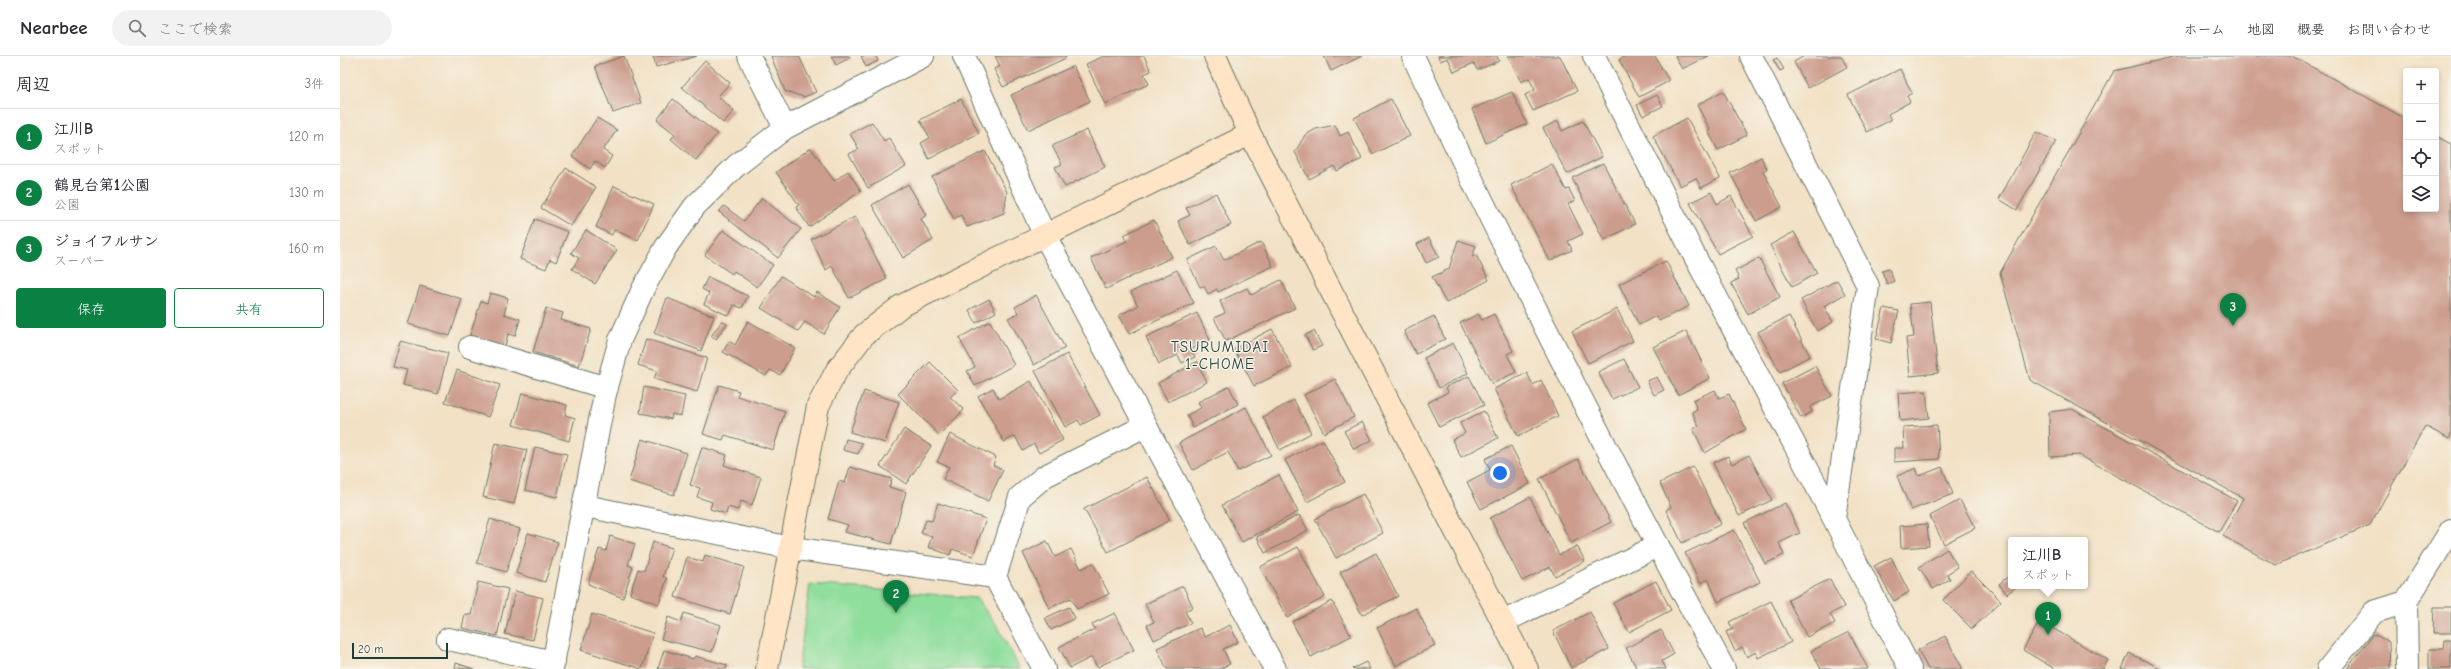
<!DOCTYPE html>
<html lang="ja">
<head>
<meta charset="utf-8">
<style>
  body { margin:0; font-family:"Comic Neue","Klee One",sans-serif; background:#f2f2f3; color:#2b2b33 }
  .controls { position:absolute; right:12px; top:12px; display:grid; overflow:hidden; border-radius:4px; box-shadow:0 2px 6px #0003 }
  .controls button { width:36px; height:36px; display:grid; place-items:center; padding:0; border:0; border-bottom:1px solid #e1e1e2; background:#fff; color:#2b2b33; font:20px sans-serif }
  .scale { position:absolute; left:12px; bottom:10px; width:96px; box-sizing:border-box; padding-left:4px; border:2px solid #1f3d34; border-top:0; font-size:11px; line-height:14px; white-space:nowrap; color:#1f3d34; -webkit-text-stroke:3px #f7f3e8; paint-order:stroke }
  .you { position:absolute; left:1160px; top:417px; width:14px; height:14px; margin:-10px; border:3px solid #fff; border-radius:50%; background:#1a73e8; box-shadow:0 0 0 6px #1a73e833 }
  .badge { display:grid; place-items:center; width:26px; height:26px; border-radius:50%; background:#0b8043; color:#fff; font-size:13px; font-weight:700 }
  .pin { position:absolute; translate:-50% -33px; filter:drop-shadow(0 1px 2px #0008) }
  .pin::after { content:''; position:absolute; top:21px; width:14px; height:12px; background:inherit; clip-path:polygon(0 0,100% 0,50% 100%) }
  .popup { position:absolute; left:1668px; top:481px; width:80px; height:52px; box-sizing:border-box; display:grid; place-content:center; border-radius:4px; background:#fff; filter:drop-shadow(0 1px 3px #0005); font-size:13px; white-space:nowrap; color:#7c7c81 }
  .popup b { font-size:15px; color:#2b2b33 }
  .popup::after { content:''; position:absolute; left:50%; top:100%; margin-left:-8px; border:8px solid transparent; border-top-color:#fff }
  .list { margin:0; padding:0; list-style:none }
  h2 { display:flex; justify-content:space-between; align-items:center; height:52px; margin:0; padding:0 16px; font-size:17px }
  h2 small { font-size:13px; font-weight:400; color:#7c7c81 }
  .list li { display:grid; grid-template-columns:26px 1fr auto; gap:12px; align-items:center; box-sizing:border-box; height:56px; padding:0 16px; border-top:1px solid #e1e1e2 }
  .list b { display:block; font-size:15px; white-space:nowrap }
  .list p { margin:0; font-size:13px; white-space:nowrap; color:#7c7c81 }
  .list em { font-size:13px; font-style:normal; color:#7c7c81 }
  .actions { display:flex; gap:8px; padding:12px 16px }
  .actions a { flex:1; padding:9px 0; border:1px solid #0b8043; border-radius:4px; text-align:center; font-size:14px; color:#0b8043 }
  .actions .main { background:#0b8043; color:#fff }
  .icon { flex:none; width:22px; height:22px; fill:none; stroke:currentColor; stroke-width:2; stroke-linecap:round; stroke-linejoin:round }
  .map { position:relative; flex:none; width:2111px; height:613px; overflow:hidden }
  header { display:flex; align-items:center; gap:24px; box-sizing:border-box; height:56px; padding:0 20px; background:#fff; border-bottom:1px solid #e1e1e2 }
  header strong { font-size:19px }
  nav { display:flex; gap:22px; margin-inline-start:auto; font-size:14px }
  .search { width:280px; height:36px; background:#f2f2f3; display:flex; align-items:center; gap:10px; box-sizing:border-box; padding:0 14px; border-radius:22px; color:#7c7c81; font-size:15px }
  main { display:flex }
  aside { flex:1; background:#fff }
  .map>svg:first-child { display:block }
  .green { fill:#8fde9c; stroke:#578e68 }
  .building { fill:#cc9c8d }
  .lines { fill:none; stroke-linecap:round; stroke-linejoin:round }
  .street-casing { stroke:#697667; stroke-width:24 }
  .secondary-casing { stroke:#697667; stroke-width:24 }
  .street { stroke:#fff; stroke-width:22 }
  .secondary { stroke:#ffe4c6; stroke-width:22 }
  .labels { text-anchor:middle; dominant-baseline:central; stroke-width:3; stroke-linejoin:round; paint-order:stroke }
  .neighbourhood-label { font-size:15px; letter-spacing:1px; fill:#1f3d34; stroke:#f7f3e8 }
</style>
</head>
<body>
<header>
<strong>Nearbee</strong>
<div class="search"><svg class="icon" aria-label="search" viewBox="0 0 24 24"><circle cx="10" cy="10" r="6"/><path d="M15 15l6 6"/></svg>ここで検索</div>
<nav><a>ホーム</a><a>地図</a><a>概要</a><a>お問い合わせ</a></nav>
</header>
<main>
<aside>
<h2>周辺<small>3件</small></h2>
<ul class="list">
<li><span class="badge">1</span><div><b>江川B</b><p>スポット</p></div><em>120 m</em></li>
<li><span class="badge">2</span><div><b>鶴見台第1公園</b><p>公園</p></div><em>130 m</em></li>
<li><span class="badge">3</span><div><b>ジョイフルサン</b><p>スーパー</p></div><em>160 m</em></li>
</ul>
<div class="actions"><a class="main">保存</a><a>共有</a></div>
</aside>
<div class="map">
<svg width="2111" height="613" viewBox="0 0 2111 613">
  <rect width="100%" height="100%" fill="#f7f3e8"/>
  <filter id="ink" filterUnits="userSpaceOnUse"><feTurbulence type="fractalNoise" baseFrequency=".025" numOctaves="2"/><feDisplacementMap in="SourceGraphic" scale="8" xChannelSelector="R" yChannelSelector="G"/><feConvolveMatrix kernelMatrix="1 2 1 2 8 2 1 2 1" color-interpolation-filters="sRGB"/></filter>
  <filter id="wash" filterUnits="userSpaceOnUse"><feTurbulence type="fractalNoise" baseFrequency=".012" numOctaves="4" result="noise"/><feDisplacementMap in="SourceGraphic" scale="16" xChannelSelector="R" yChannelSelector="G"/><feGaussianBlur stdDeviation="0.9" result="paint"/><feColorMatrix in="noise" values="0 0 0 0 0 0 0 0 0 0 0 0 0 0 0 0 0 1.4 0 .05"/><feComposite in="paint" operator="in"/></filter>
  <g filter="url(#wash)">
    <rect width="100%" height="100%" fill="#f2e1c5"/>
    <path class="green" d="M470,528l166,14 22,29 22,42h-222z"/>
    <g id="blocks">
      <path class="building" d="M284,0l17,47 -28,10 -18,-47z
        M313,0h44l-41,11z
        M431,0h28l17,36 -12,5 -19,-6z
        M491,0h18l1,2 -14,7z
        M521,0h15l2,5 -12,6z
        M655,0h70l1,2 -63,29 -9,-18 6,-3z
        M764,0h40l7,15 -7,3 5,10 -44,20 -19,-40z
        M984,0h38l-31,15z
        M1098,0h59l2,5 -22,9 -3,-7 -20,9 -6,-14 -8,3z
        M1168,0h52l17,35 -44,20 -8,-16 10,-5 -6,-12 -8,4z
        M1285,0h30l14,25 -30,16 -20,-37z
        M1335,0h34l-27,13z
        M1464,0h37l6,11 -39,21 -14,-26z
        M1837,0h115l114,63v90h30v-73l15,8v291l-2,4 -24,-13 -55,99 -94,40 -53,-29 20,-38 -213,-118 -30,-107 114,-202z
        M1437,2l7,11 -4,2 -7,-11z
        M365,5l25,22 -12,13 16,15 -11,12 -41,-36z
        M733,10l17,35 -62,29 -17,-35z
        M1560,13l12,24 -5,3 3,6 -22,12 3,6 -24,12 -19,-37z
        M1383,35l24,44 -29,15 -10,-19 2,-1 -13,-25z
        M1172,36l15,32 -41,19 -14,-34z
        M1317,39l6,11 -20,10 -6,-11z
        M333,43l44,35 -21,26 -25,-21 4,-5 -18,-14z
        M621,43l18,34 -50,26 -8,-16 9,-5 -10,-18z
        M1051,43l19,37 -37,18 -19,-36z
        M257,62l20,12 -14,20 9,6 -7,12 -10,-7 -5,8 -18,-13z
        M1347,62l33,60 -19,10 -5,-10 -16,8 -27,-50z
        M1218,65l4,10 21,-10 19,36 -35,17 -24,-46z
        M532,66l12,19 5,-3 17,28 -38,22 -19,-34 10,-5 -9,-15z
        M995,69l5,11 8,-4 14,27 -25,12 -3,-5 -25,13 -14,-27 10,-17 11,-6z
        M747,74l18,37 -40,20 -10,-20 7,-3 -10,-18z
        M1696,76l20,9 -39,69 -18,-11z
        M471,92l23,33 14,-10 13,20 -52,36 -13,-20 3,-2 -23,-33z
        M645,95l22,41 -3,21 -37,14 -6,-12 -7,4 -22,-42z
        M1421,101l6,12 -4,2 19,36 -26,14 -26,-48z
        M1263,107l32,61 -31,16 -32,-62z
        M1212,108l14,26 3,-1 6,12 -7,3 15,30 -15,7 4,9 -22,11 -39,-76z
        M226,112l30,19 -25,39 -30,-18z
        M568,128l18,31 -5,4 12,21 -30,18 -31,-53z
        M274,130l40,18 -16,36 -24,-10 -2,5 -16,-8z
        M1371,136l6,12 14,-8 22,40 -35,18 -28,-51z
        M876,137l15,32 -41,20 -12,-24 12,-6 -4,-7z
        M422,142l39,31 -23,29 -59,-46 5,-6 20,15z
        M515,161l32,62 -38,19 -17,-32 -6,4 -15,-31z
        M195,163l33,13 -12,30 -6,-3 -4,10 -26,-10z
        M814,164l18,37 -66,32 -15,-31 36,-17 -3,-6z
        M246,174l31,20 -22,34 -23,-15 7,-11 -8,-5z
        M383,174l50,35 -16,22 -23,-16 -2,3 -27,-19z
        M1454,176l23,41 -25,14 -22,-42z
        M1089,182l10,19 -13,6 -9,-19z
        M1118,184l18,6 -4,11 4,-2 13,25 -43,23 -14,-26 17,-8z
        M921,186l12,24 -55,26 -1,-3 -9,5 -4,-8 -4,1 -13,-27 29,-14 8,14z
        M1419,202l21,39 -32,17 -17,-31 8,-4 -4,-8z
        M1326,205l23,45 -30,15 -3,-5 -17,9 -20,-41z
        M1549,213l5,12 -7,3 -5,-13z
        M837,214l17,33 -65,31 -10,-19 19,-9 -7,-14z
        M441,220l33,21 3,-5 23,15 -16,27 -19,-12 -7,9 -37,-23z
        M368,221l40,19 -6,12 -8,-3 -5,11 -25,-12 5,-11 -7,-4z
        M941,224l14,28 -69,33 -12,-23 11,-5 -5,-12 27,-13 4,7z
        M1497,224l8,14 -21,12 9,16 -16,9 -16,-31z
        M80,230l42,13 -12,37 -42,-12z
        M150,237l18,5 -4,16 16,5 -5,17 -7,-2 -3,12 -35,-11 11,-34 6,2z
        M696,239l29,53 -31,17 -26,-47 10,-5 -3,-6z
        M327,242l47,18 -13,35 -47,-18z
        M649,243l7,13 -20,11 -7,-13z
        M1590,246l8,71 -28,3 -4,-38 8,-1 -4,-33z
        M206,252l17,5 -2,7 30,9 -12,37 -46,-14z
        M1544,252l15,3 -8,32 -15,-4z
        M1277,253l16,32 -45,22 -16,-32z
        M857,257l13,27 -19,9 4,8 -13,6 -4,-8 -19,9 -13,-27z
        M1138,258l4,6 12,-6 19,37 -6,3 9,18 -24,12 -32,-61z
        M1094,260l11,23 -29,15 -12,-23z
        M1449,260l21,40 -30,16 -22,-40z
        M382,265l5,3 -11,15 -5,-3z
        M408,265l47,27 -15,27 -10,-5 -4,6 -43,-24 6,-11 6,4z
        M650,265l24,44 -39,21 -8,-15 8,-4 -16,-29z
        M932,273l20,38 -38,19 -20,-37z
        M974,275l8,15 -9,4 -8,-15z
        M1346,275l24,47 -32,17 -25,-48z
        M306,283l61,19 -10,34 -43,-13 3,-8 -19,-6z
        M60,285l48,12 -10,41 -35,-9 4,-15 -14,-3z
        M1113,287l15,30 -29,15 -15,-30z
        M727,298l33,61 -19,10 -3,-5 -13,7 -30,-56z
        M1284,303l14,28 -26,12 -14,-27z
        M590,306l28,28 -8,7 14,13 -25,25 -41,-41z
        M857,306l10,20 -39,20 -10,-19z
        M1475,310l17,30 -22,11 2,5 -11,6 -19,-35z
        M117,314l43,15 -12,32 -43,-15z
        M1187,317l6,12 8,-5 17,36 -40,20 -24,-47z
        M1129,320l15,29 -45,22 -12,-24 21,-11 -2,-5z
        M1317,321l7,13 -10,5 -7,-14z
        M995,323l19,38 -30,16 -20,-38z
        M691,325l32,59 -24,13 -5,-9 -11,7 -8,-15 -11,6 -26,-46 15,-8 6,11z
        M379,329l20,6 -2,5 48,15 -12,39 -48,-15 -2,5 -20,-6z
        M889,330l9,18 -45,24 -6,-13 14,-7 -3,-6z
        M304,331l41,9 -4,20 -9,-2 -1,5 -31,-6z
        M1375,334l4,8 10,-4 17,35 -41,24 -12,-24 6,-3 -7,-14 5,-3 -4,-9z
        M524,335l35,11 -14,41 -35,-11z
        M1586,335l3,27 -29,3 -2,-28z
        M182,337l45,12 -2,10 10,3 -6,23 -56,-16z
        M954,344l17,33 -31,17 -17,-33z
        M906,351l25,48 -33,16 -10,-19 -35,18 -14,-27z
        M1732,353l165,92 -18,31 -140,-77 -29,2 -1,-45z
        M1144,355l14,27 -37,19 -9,-17 13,-7 -5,-10z
        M1022,366l10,18 -18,9 -10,-18z
        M1597,369l2,34 -45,3v-14h10l-1,-21z
        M564,373l27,17 -25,38 -26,-18z
        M610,378l46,23 -3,8 10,5 -15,31 -45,-22 6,-12 -12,-5z
        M302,383l45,14 -13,42 -45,-14z
        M506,383l16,4 -4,11 -15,-4z
        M983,384l22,42 -38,20 -22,-42z
        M155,387l32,7 -13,54 -31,-7z
        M1171,390l19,38 -49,25 -14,-27 23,-12 -5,-11z
        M195,391l32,7 -10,43 -32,-7z
        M362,391l25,8 -3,10 37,12 -9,28 -11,-4 -3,9 -10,-3 -2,7 -16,-5 2,-7 -15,-5 3,-9 -10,-3z
        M1409,399l23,45 -33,16 -26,-53 15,-7 4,8z
        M1238,403l33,63 -40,21 -32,-64z
        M510,411l42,12 -3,8 17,5 -15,52 -46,-12 3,-7 -20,-6 11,-38 6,2z
        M1353,411l28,57 -39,19 -16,-33 5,-3 -11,-24z
        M1602,411l11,27 -42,16 -14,-34 19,-8 3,8z
        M939,419l19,37 -56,30 -20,-37z
        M807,421l23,43 -62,32 -24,-43z
        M1023,438l20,39 -47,25 -21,-39z
        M1190,441l29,58 18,-9 8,15 -30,15 -5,-9 -28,14 -32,-63z
        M1620,444l15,28 -31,16 -14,-28z
        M598,447l48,16 -13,37 -21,-7 -2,6 -22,-8 4,-10 -11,-4 5,-13 6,1z
        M1445,447l15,30 -21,10 5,12 -19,9 -21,-41z
        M959,459l9,15 -43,23 -8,-16z
        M150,463l30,10 -14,43 -29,-9z
        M1587,468l2,22 -28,2 -1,-22z
        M1394,474l26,52 -42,20 -10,-23 -8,4 -15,-30z
        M188,477l30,9 -13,40 -29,-9z
        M270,480l25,8 -7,21 5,2 -10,31 -35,-14 11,-35 7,2z
        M707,485l8,16 16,-8 10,20 12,-6 16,31 -32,15 -6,-11 -22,10 -26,-55z
        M313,486l19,6 -9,29 4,1 -8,26 -29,-10 8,-25 6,2z
        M958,491l27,50 -38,21 -27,-51z
        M1607,493l11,18 -11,7 3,5 -17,10 -14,-22z
        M1036,497l22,43 -36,19 -22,-43z
        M365,499l39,12 -14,47 -55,-17 12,-40 16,5z
        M1551,501l18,35 -15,9 -20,-35z
        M1631,515l30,30 -29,28 -29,-29z
        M1670,519l1,11h6l-10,8 -8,-10z
        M1490,523l14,28 -14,7 5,9 -28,14 -19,-37z
        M1316,525l15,29 -42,22 -16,-29z
        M138,526l30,7 -11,47 -35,-8 3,-14 6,1z
        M843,530l10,21 -8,4 6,12 -37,17 -7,-15 7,-3 -9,-18z
        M175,535l28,7 -10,42 -28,-6z
        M992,545l19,35 -40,21 -19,-35z
        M1431,545l20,41 -33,16 -2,-6 -9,5 -5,-10 -7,4 -9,-19 7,-3 -4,-7z
        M729,551l6,11 -24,12 -6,-12z
        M2094,551h17v26h-18z
        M1076,552l19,37 -39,21 -19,-38z
        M1250,556l19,37 -38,19 -18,-37z
        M344,557l37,12 -9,27 -51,-13 7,-22 13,5z
        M775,557l19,37 -37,17 -5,-10 -22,11 -11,-21 36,-18 -3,-5z
        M252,558l61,19 -11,36 -61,-19z
        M1700,565l68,39 -5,9h-48l-32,-19z
        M890,569l8,17 -15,7 7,15 -11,5h-52l-10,-21 43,-20 5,9z
        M1321,574l13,24 -12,7 4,8h-29l-11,-21z
        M1509,576l19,37h-47l-10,-18z
        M2033,578l16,8 1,27h-43z
        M1605,580l18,33h-35l-10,-19z
        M2105,584h6v29h-22v-20h15z
        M324,594l29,9 2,-3 32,9 -1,4h-68z
        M1789,597l33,16h-40z
        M1026,606l4,7h-18z
        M116,607l18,6h-19z"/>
    </g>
  </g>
  <g filter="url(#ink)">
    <use href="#blocks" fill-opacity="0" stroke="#697667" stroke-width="1"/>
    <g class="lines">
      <defs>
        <path id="street" d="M409,0l36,72
          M624,0l80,178 231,435
          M1073,0c97,207 202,412 311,613
          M1254,0l99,197 141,266 76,150
          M1411,0l117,230 -34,233
          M130,291l137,41
          M245,450l206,42 204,29 49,92
          M655,521l25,-80 25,-21 100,-50
          M1163,566l154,-76
          M108,583l106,23
          M212,613l53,-275 15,-54 23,-51 23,-42 29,-41 41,-40 49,-38 138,-72
          M1988,613l46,-57 32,-10
          M2067,613l-1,-67 45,-72"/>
        <path id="secondary" d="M875,0l35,78 277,535
          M427,613l51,-263 19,-36 27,-35 37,-29 349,-172"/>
      </defs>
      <use href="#street" class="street-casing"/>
      <use href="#secondary" class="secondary-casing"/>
      <use href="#street" class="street"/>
      <use href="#secondary" class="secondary"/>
    </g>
  </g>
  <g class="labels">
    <g class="neighbourhood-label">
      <text x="880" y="291">TSURUMIDAI<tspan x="880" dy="17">1-CHOME</tspan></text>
    </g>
  </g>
</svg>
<div class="controls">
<button>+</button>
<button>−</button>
<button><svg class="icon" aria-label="locate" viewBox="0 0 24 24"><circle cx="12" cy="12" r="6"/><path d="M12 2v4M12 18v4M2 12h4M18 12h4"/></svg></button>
<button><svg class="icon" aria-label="layers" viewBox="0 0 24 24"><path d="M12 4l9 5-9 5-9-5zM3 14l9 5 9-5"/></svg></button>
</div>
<div class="scale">20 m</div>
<div class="you"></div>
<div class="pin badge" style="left:1708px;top:579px">1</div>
<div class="popup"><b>江川B</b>スポット</div>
<div class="pin badge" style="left:556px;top:557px">2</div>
<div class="pin badge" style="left:1893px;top:270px">3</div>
</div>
</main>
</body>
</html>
